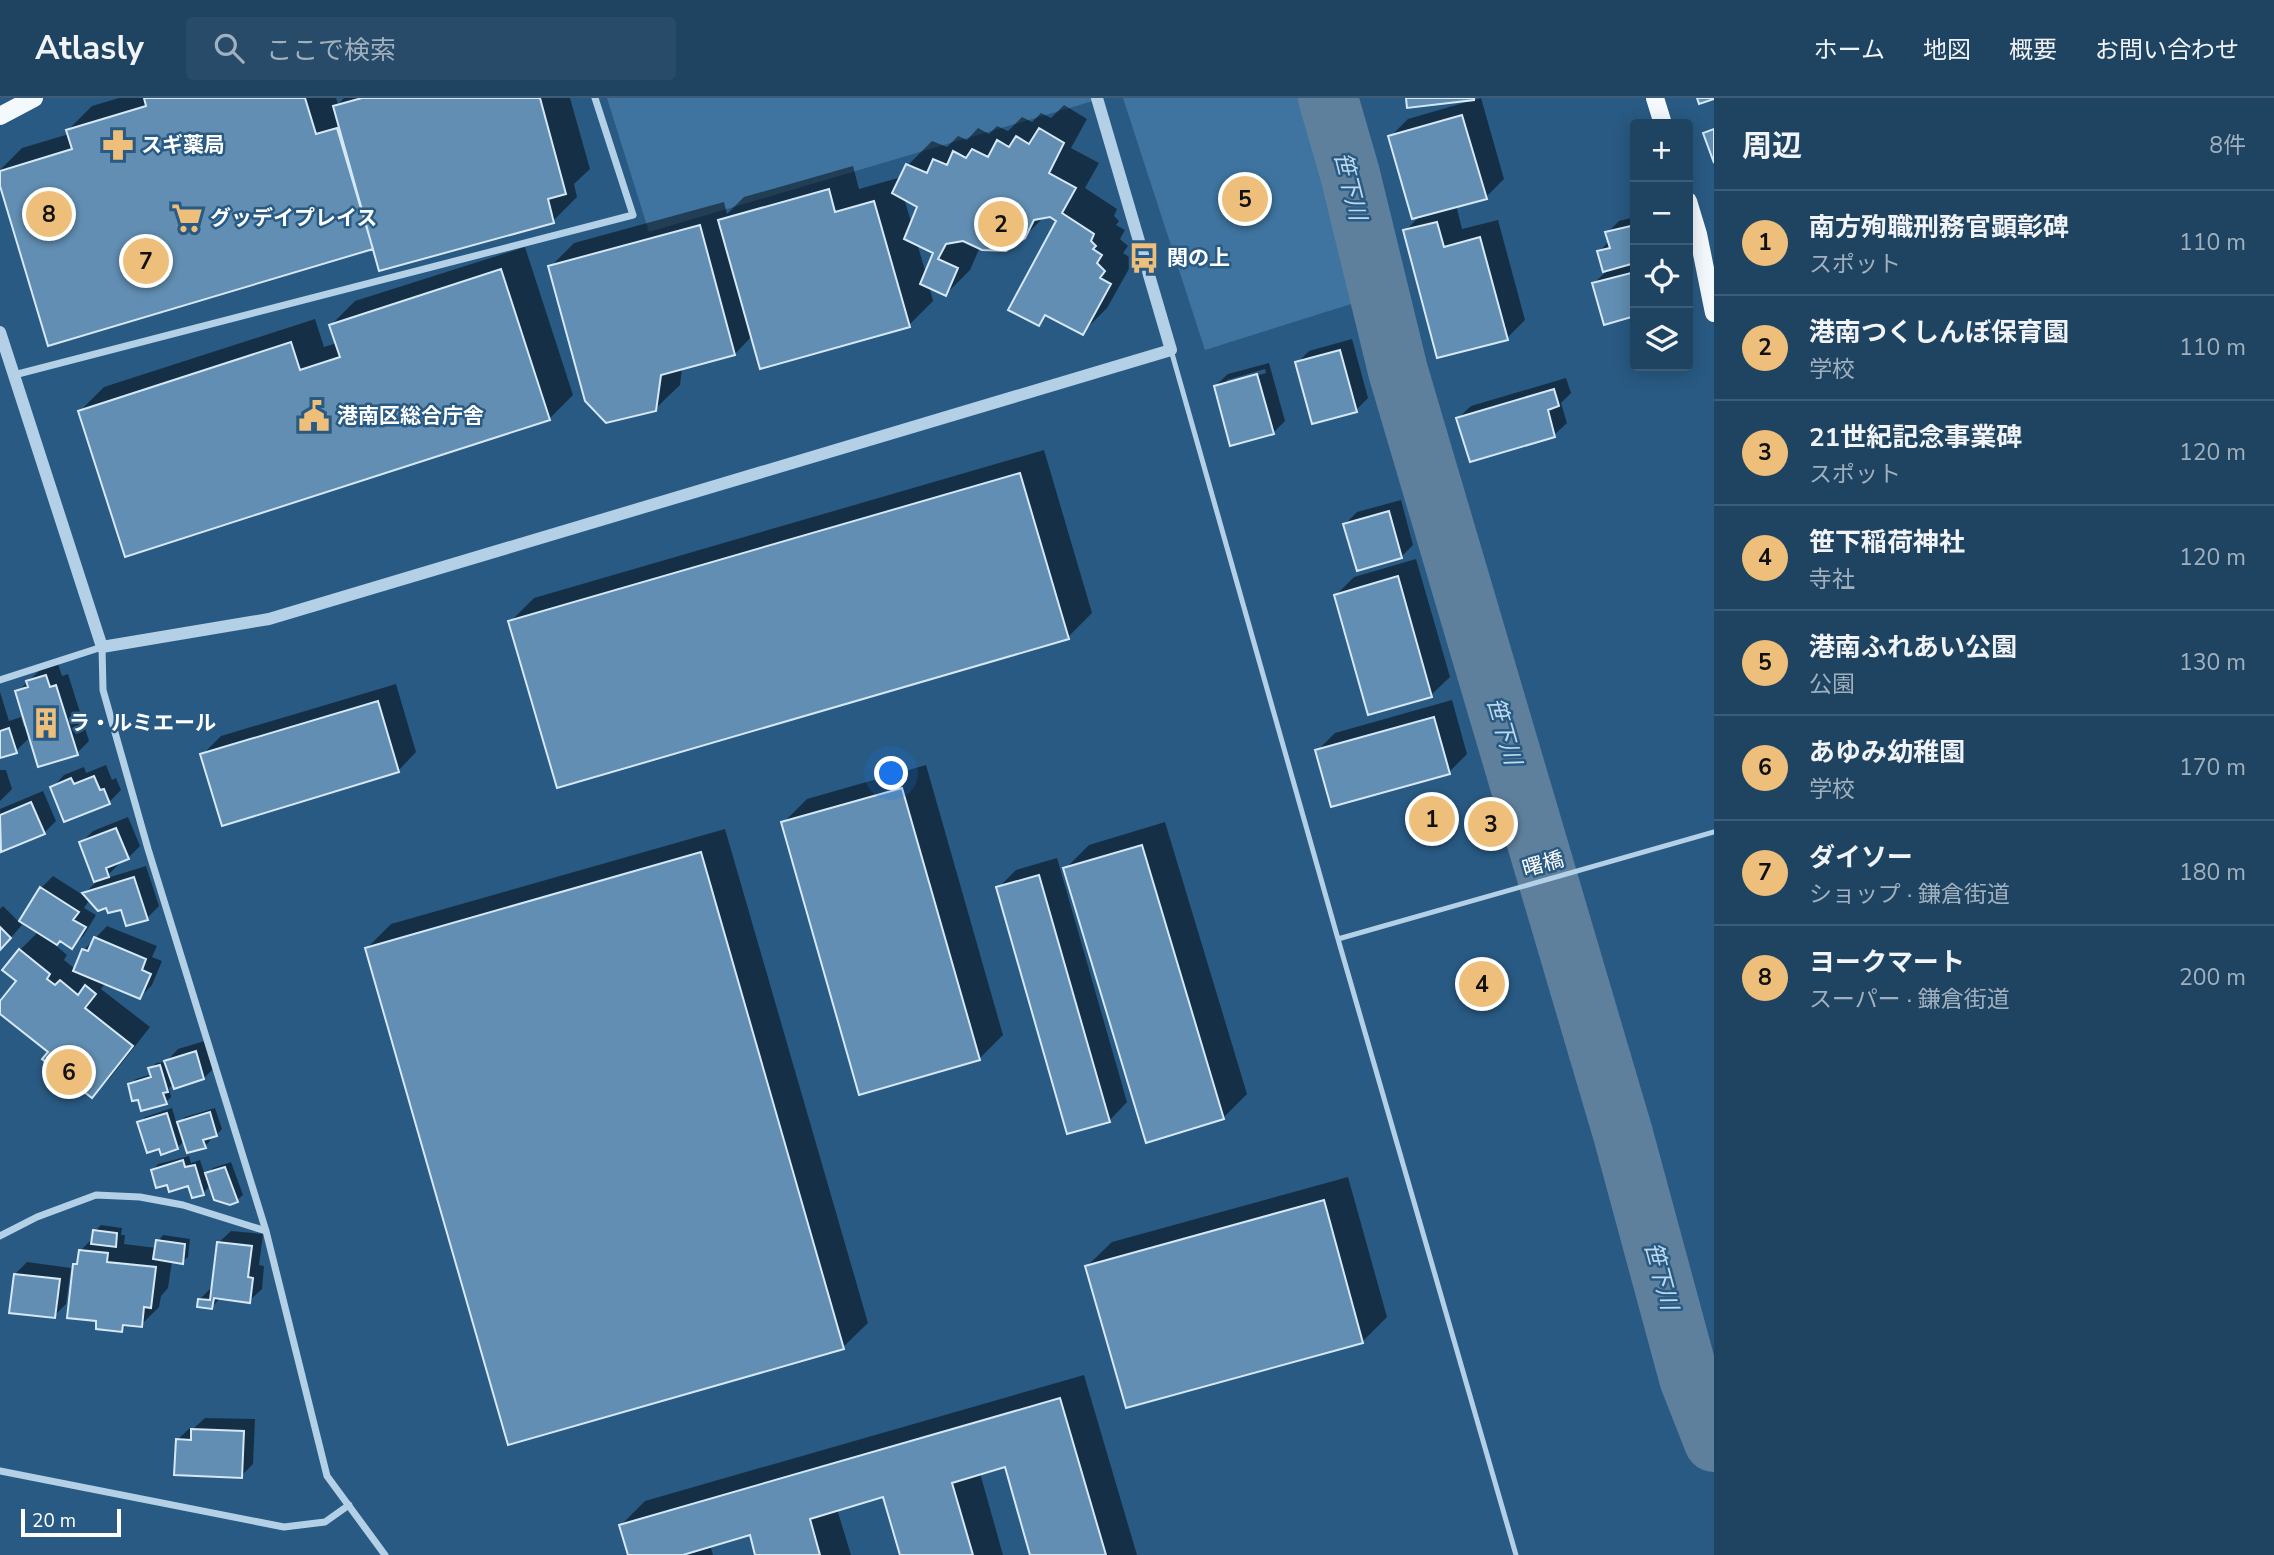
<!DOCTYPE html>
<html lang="ja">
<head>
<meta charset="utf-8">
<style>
  body { margin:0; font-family:"Nunito Sans","Noto Sans JP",sans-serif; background:#274b68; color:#f1f3f6 }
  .controls { position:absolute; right:21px; top:21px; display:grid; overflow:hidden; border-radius:7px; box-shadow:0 4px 18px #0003 }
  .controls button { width:63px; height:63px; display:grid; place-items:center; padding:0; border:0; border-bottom:2px solid #3c5c77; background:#1f4462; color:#f1f3f6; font:35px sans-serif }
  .scale { position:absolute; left:21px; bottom:18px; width:100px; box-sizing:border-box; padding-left:7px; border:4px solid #fff; border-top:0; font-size:19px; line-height:24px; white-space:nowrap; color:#fff; -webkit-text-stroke:5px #295a83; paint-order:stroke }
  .you { position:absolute; left:892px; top:676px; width:24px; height:24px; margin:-18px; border:5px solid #fff; border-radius:50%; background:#1a73e8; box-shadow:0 0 0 10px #1a73e833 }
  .badge { display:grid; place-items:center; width:46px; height:46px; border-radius:50%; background:#eebf7a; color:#111; font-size:23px; font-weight:700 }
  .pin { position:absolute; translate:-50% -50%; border:4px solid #fff; box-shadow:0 2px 7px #0006 }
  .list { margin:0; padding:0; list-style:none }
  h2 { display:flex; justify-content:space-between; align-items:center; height:91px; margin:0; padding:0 28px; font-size:30px }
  h2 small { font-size:23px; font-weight:400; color:#a1b0be }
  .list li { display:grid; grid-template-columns:46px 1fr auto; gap:21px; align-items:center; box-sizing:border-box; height:105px; padding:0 28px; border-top:2px solid #3c5c77 }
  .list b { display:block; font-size:26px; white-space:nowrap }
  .list p { margin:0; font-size:23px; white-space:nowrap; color:#a1b0be }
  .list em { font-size:23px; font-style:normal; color:#a1b0be }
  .icon { flex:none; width:38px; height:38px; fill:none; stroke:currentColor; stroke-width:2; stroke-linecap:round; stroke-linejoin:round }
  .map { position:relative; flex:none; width:1714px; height:1457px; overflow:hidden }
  header { display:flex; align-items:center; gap:42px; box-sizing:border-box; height:98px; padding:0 35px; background:#1f4462; border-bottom:2px solid #3c5c77 }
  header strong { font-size:33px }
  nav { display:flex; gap:38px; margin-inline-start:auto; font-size:24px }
  .search { width:490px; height:63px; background:#274b68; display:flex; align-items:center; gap:18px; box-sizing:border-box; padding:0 24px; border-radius:7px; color:#a1b0be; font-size:26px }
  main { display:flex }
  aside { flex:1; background:#1f4462 }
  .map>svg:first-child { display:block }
  .green { fill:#3e749f }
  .shadow { fill:#0007; fill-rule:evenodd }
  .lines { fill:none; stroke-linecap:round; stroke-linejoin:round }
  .river { stroke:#5f809c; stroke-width:60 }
  .building { fill:#618eb2; stroke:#d6e8f5; stroke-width:2 }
  .service { stroke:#b3d0e7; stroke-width:5 }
  .minor { stroke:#b3d0e7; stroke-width:7 }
  .tertiary { stroke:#b3d0e7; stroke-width:12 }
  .primary { stroke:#f4f9fe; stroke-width:18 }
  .labels { text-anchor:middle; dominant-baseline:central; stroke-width:5; stroke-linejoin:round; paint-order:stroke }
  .poi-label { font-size:21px; font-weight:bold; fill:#fff; stroke:#295a83; text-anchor:start }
  .street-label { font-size:21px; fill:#fff; stroke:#295a83 }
  .water-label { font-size:23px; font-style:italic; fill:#bed9ee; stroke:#295a83 }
</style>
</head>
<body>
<header>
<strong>Atlasly</strong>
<div class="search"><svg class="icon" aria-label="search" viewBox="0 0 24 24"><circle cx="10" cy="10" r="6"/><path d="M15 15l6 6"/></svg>ここで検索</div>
<nav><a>ホーム</a><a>地図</a><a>概要</a><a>お問い合わせ</a></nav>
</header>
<main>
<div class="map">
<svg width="1714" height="1457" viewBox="0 0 1714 1457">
  <rect width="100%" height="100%" fill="#295a83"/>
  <path class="green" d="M607,0h496l-454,134z
    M1123,0h182l59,202 -159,50z"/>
  <path class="shadow" d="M119,0h217l2,6 6,-6h17v2l8,-2h201l20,71 -16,15 3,13 -24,24 -179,26 -374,-67v-10l22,-22 47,-14 -1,-4 24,-24z
    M1407,0h67l-3,3 10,-3 23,81 -18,18 -30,8 6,24 36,-9 27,100 -18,18 -102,-107 16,-16 -31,-78 18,-18 62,-18v-2z
    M1064,7l23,14 -16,29 28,15 -14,25 32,21 -3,7 5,5 -3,4 9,5 -5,9 8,7 -5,7 11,7 -27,48 -24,24 -35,-18 -10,10 20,-104 -8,-5 -5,1 -21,21 -44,10 -10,23 -24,24 -17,-8 4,15 -24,24 -157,11 -17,18 -53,14 -2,17 -25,24 -105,-142 24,-24 150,-41 3,12 17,-17 109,-31 6,23 39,-11 1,4 9,-17 24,-24 15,6 11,-11 9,4 11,-12 11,6 8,-8 11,5 14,-14 10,5 9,-9 10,5zM904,100l16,8 -8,19zM917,145l18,9 -9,22z
    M1635,119v97l-30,8 -11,-39 16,-15 -11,-16 10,-11 -2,-8 12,-12z
    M525,149l48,148 -24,24 -469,-8 24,-24 211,-68 9,28 13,-4 -6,-18 24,-24z
    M1352,241l16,59 -12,12 -59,-47 12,-12z
    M1269,265l16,58 -12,12 -58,-47 13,-12zM1265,271l1,4 -39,11v-4z
    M1566,280l5,15 -10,10 6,20 -13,12 -96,-17 13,-12z
    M1044,352l48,163 -24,24 -558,-15 24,-24z
    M1401,402l12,45 -12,12 -56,-33 12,-12z
    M1416,461l34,118 -19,18 -95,-100 18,-18z
    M58,566l4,12 6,-2 21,67 -12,12 -46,-17 -15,15 -16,5v-64l9,29 12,-4 3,10 3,-1 -10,-34 23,-22z
    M396,586l20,68 -18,19 -196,-16 19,-19z
    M1452,602l15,54 -18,18 -132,-21 18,-18z
    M106,667l6,15 4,-2 5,12 -12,12 -57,-14 12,-13 20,-8 2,6z
    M926,667l77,270 -24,24 -196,-236 24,-24z
    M0,672h6l6,19 -12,12z
    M43,693l13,30 -12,12 -42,16 -2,-40z
    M128,719l12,29 -12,12 -9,3 1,2 -16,16 42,-13 13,40 -12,12 -25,-11 -15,-1 -17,-7 -6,9 12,7 -12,20 -12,12 -12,-7 -5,5 12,10 -3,5 10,8 10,-18 23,-24 50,20 -5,11 10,4 -10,24 -12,12 -34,-14 -5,6 49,38 -40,51 -18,18 -42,-44 -50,-40v-8l19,-23 1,-31 19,-19 2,-43 12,-12 30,19 13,-13 -15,-39 12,-12z
    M1165,724l82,272 -24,24 -158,-249 24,-24z
    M725,731l143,494 -25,24 -476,-399 24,-24z
    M1057,760l70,244 -18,19 -111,-233 18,-18z
    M3,808l19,19 -22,25v-41z
    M208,942l8,26 -12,12 -30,6 -5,4 2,9 -5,5 -27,-4 -9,-14 6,-5 16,-5 -2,-5 6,-6 10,-1 12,-13z
    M172,1010l5,17 8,-8 30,-9 7,21 -6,6 -7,2 1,4 -5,5 -20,-6 -8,8 -38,-25 6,-6z
    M189,1058l2,7 9,-3 5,16 8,-8 18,-6 12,33 -6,5 -26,-15 -8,8 -14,-10h-21l-15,-13 5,-6z
    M1348,1079l39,140 -24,24 -236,65 -40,-140 25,-24z
    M101,1127l21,3 -1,7h4l-1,9 33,4 1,-7 5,-6 27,4 -2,18 -6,5 -10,-1 -4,27 -7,8 -2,11 -18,18 -13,-1 -6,6 -24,-10 -23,-56 5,-4 1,-10 13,-13 1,-6z
    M231,1133l32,3 -4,31 5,1 -2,23 -13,12 -28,-4 -9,10 -12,-8 12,-12 6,-44z
    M27,1164l44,6 -5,36 -12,12 -39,-42z
    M1084,1277l53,180h-105l-26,-90 -26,8 23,82h-101l-18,-60 -47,14 14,46h-94l-6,-22 -41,12 3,10h-83l-9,-30 24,-24z
    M205,1320l50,1 -2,45 -12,12 -64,-36 13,-12h4z"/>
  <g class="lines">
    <path class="river" d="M1328,0l22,76 48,197 225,763 66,244 25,64"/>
  </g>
  <path class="building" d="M144,0h161l11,36 21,-6 36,121 -325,97 -48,-160v-15l72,-22 -6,-19 80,-24z
    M362,0h178l26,96 -18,5 6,24 -175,48 -46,-165z
    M1406,0h68v2l-67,8z
    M1697,0h17v1l-15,5z
    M1462,17l25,84 -75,20 -24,-83z
    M1039,30l25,15 -15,30 27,15 -14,25 32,21 -3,7 5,5 -3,3 9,6 -5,8 8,8 -5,7 11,6 -28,51 -38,-20 -6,11 -31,-16 48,-89 -6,-4 -16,3 -9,18 -19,13 -24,-1 -19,-9 -17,3 -8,15 20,9 -12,28 -26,-12 13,-31 -29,-14 13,-32 -25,-14 14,-29 21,9 6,-14 14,6 6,-14 13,7 6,-9 16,8 9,-17 12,7 7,-11 13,8z
    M1714,31v34l-11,-30z
    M829,91l6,23 39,-11 36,126 -150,42 -42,-149z
    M1437,124l7,25 36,-10 28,103 -71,18 -34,-128z
    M700,127l35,130 -74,20 -5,36 -50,12 -21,-22 -37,-135z
    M1635,127v38l-32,9 -6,-21 13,-3 -5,-16z
    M501,171l49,151 -425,137 -47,-146 213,-69 9,28 40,-13 -11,-32z
    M1635,174v44l-31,9 -12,-42z
    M1340,252l17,62 -45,12 -17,-62z
    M1257,276l17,60 -44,12 -16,-60z
    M1554,291l5,17 -11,4 7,27 -85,25 -14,-44z
    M1020,375l49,166 -512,149 -49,-167z
    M1389,413l13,47 -45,13 -14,-47z
    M1398,478l34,121 -64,18 -34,-120z
    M46,577l4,12 6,-2 22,70 -40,12 -23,-76 13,-4 -2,-6z
    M378,603l21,71 -177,54 -22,-72z
    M1434,619l16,57 -119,33 -16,-57z
    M9,630l8,25 -17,5v-27z
    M94,678l6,14 4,-1 6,15 -46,18 -14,-35 21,-9 3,6z
    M902,690l78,272 -121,35 -78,-273z
    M31,704l14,32 -44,18 -1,-37z
    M116,730l13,31 -23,9 3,9 -15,5 -15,-40z
    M1142,747l82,274 -78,24 -83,-275z
    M701,754l143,497 -336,96 -143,-497z
    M1039,777l71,247 -43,12 -71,-247z
    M134,779l14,43 -22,6 -5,-16 -13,3 -2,-5 -8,3 -16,-18z
    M40,789l39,25 -6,8 13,7 -14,22 -12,-8 -3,4 -38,-24z
    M0,829l11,11 -11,12z
    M94,839l52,22 -4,11 9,4 -11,25 -67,-28 9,-22 6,2z
    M19,851l31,25 -3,5 8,6 5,-5 18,15 7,-10 11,9 -11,14 48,38 -41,52 -50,-39 6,-7 -48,-38v-13l16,-20 -14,-11z
    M196,953l8,28 -30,10 -10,-28z
    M160,967l8,27 -5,1 4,11 -26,7 -3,-11 -6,1 -4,-17 23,-7 -3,-9z
    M210,1014l7,24 -14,4 3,8 -19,5 -10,-31z
    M167,1015l11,36 -17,6 -2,-6 -12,4 -10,-31z
    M183,1062l2,7 10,-2 9,30 -12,3 -4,-12 -19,6 -2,-7 -11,3 -5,-18z
    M225,1069l13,35 -8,3 -16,-5 -9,-27z
    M1324,1102l39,143 -237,65 -41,-142z
    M93,1132l24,3 -1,14 -25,-3z
    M156,1142l29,4 -2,20 -30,-5z
    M217,1144l35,4 -4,31 5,1 -3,25 -36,-5 -2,11 -15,-2 1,-8 12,1z
    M79,1152l29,3 -1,9 49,5 -5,41 -7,-1 -2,20 -19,-2 -1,7 -26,-3v-8l-29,-3 6,-54h4z
    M14,1176l46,5 -5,39 -46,-5z
    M1060,1300l46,157h-76l-25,-88 -53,16 21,72h-73l-17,-58 -73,22 10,36h-65l-5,-20 -67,20h-55l-9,-30z
    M191,1331l53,2 -2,47 -68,-3 2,-36 15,1z"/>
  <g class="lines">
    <path class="service" d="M1171,252l167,589
      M1516,1457l-178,-616 376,-107"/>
    <path class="minor" d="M14,277l619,-160 -38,-117
      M0,582l102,-33 1,43 45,159 118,382 61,245 58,79
      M0,1138l37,-19 59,-22 44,2 43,8 83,26
      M0,1373l284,56 41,-5 24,-17"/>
    <path class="tertiary" d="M0,234l102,315 167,-28 902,-269 -74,-252"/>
    <path class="primary" d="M1655,0l8,26
      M0,18l34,-18
      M1688,103l10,33 16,79"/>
  </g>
  <defs>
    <symbol id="pharmacy-bare" viewBox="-9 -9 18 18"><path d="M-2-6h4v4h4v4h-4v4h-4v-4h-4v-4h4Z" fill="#eebf7a" stroke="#295a83" stroke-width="2.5" paint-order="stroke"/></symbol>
    <symbol id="supermarket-bare" viewBox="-9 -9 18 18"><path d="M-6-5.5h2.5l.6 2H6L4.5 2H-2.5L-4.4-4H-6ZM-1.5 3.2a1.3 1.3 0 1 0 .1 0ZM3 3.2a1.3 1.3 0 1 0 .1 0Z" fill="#eebf7a" stroke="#295a83" stroke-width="2.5" paint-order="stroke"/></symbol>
    <symbol id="bus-bare" viewBox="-9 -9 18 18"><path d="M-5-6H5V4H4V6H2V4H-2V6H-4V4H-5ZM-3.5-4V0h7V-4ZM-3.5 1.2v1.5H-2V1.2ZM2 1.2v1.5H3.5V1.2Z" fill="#eebf7a" stroke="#295a83" stroke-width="2.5" paint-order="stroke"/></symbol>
    <symbol id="civic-bare" viewBox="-9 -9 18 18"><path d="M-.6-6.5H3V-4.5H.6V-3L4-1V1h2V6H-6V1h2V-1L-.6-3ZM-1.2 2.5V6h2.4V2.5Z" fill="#eebf7a" stroke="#295a83" stroke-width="2.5" paint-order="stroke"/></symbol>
    <symbol id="building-bare" viewBox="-9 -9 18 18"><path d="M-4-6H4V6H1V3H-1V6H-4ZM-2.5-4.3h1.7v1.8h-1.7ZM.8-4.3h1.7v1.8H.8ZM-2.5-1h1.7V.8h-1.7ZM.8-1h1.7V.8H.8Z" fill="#eebf7a" stroke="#295a83" stroke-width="2.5" paint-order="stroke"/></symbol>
  </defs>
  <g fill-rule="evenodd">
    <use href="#pharmacy-bare" x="96" y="25" width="44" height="44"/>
    <use href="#supermarket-bare" x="165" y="98" width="44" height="44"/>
    <use href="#bus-bare" x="1122" y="138" width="44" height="44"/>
    <use href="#civic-bare" x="292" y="296" width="44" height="44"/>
    <use href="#building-bare" x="24" y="603" width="44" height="44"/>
  </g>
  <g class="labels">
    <g class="poi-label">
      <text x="141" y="47">スギ薬局</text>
      <text x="210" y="120">グッデイプレイス</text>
      <text x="1167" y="160">関の上</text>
      <text x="337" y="318">港南区総合庁舎</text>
      <text x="69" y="625">ラ・ルミエール</text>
    </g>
    <g class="street-label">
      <text transform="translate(1543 766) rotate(-16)">曙橋</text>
    </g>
    <g class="water-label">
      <text transform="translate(1350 88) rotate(76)">笹下川</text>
      <text transform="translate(1504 633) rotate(74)">笹下川</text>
      <text transform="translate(1661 1178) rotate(75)">笹下川</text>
    </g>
  </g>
</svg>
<div class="controls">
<button>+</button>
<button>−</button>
<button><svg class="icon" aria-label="locate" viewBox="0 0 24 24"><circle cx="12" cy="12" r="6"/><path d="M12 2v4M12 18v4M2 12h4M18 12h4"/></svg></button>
<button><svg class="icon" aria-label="layers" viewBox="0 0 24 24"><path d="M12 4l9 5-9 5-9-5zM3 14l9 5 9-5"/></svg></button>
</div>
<div class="scale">20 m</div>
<div class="you"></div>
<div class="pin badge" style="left:1432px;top:721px">1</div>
<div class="pin badge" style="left:1001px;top:126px">2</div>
<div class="pin badge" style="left:1491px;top:726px">3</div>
<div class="pin badge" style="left:1482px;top:886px">4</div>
<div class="pin badge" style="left:1245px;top:101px">5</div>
<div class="pin badge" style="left:69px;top:974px">6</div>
<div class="pin badge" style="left:146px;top:163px">7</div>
<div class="pin badge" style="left:49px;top:116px">8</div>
</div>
<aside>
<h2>周辺<small>8件</small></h2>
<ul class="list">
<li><span class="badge">1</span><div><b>南方殉職刑務官顕彰碑</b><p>スポット</p></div><em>110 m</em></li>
<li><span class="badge">2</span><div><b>港南つくしんぼ保育園</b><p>学校</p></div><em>110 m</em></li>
<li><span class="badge">3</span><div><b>21世紀記念事業碑</b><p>スポット</p></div><em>120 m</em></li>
<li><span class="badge">4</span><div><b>笹下稲荷神社</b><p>寺社</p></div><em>120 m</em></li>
<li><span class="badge">5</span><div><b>港南ふれあい公園</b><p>公園</p></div><em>130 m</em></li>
<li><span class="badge">6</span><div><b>あゆみ幼稚園</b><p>学校</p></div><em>170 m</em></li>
<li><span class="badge">7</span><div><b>ダイソー</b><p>ショップ · 鎌倉街道</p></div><em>180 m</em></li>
<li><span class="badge">8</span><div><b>ヨークマート</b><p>スーパー · 鎌倉街道</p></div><em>200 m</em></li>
</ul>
</aside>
</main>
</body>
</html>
